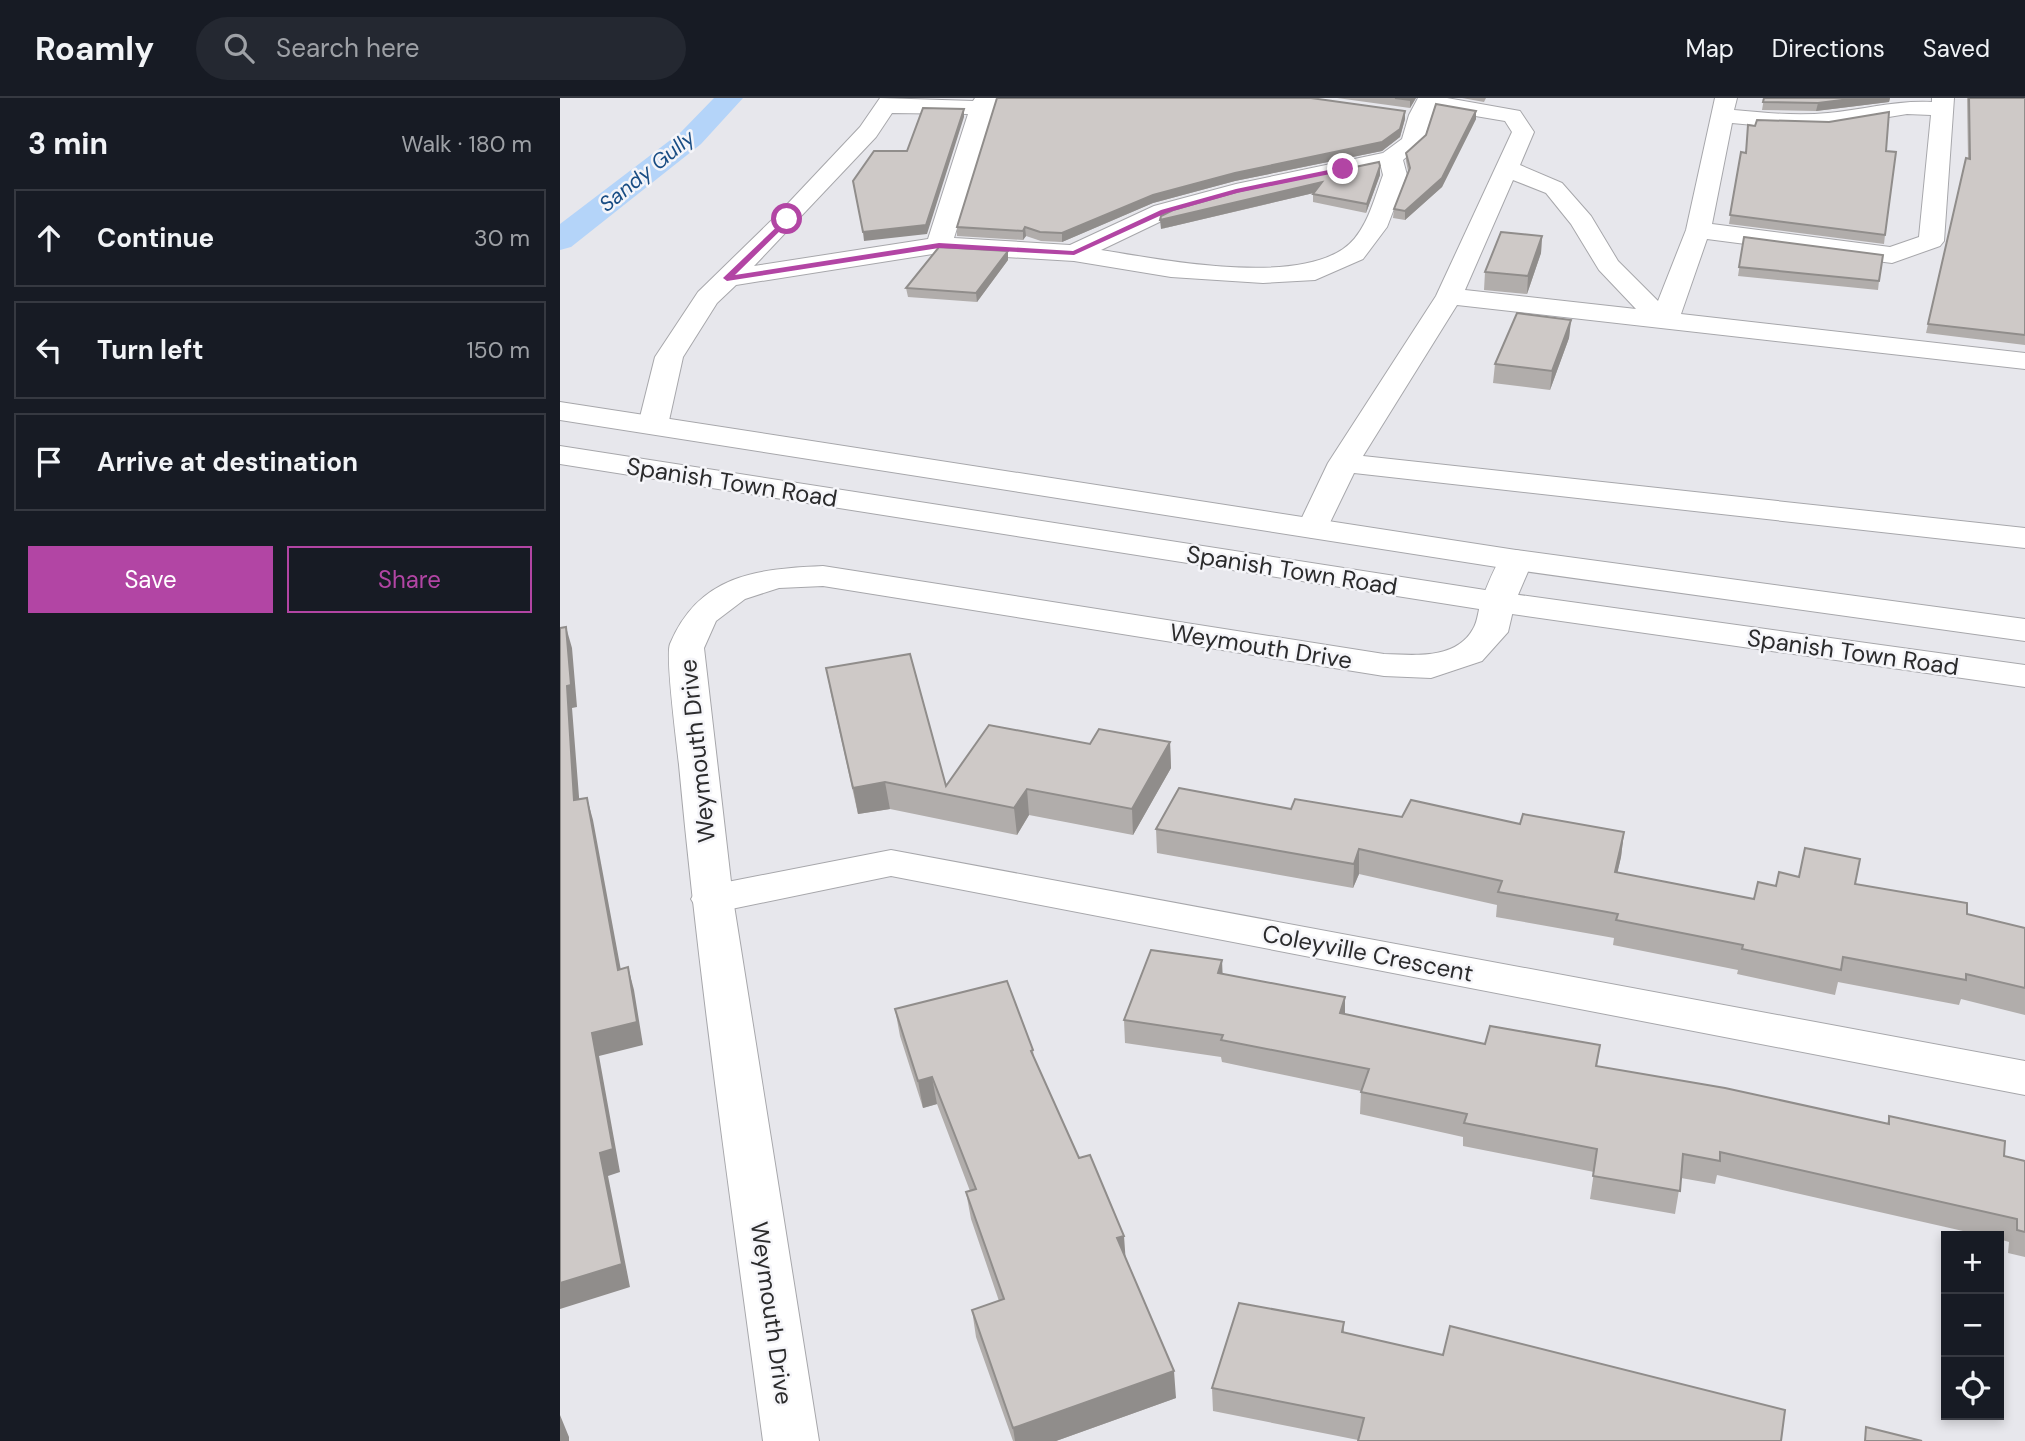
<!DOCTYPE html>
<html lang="en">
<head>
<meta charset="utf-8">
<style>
  body { margin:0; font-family:"DM Sans",sans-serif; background:#242831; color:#f1f3f6 }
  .controls { position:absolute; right:21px; bottom:21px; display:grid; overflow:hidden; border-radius:0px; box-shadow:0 4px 10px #0003 }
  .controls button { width:63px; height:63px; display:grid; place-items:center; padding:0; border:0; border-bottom:2px solid #363941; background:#171b24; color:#f1f3f6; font:35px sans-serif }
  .stop { position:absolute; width:21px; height:21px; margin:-16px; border:5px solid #b245a4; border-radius:50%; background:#fff }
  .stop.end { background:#b245a4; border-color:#fff; box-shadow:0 2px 7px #0008 }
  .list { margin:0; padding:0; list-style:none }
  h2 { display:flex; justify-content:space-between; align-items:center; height:91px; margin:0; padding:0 28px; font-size:30px }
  h2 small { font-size:23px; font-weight:400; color:#9ea1a6 }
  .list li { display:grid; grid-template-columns:46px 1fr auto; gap:21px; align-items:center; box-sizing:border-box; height:98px; margin:0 14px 14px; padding:0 14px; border:2px solid #363941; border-radius:0px }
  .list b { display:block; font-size:26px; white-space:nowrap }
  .list em { font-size:23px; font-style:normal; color:#9ea1a6 }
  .actions { display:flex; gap:14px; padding:21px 28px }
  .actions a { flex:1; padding:16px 0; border:2px solid #b245a4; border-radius:0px; text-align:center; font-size:24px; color:#b245a4 }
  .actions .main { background:#b245a4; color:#fff }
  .icon { flex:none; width:38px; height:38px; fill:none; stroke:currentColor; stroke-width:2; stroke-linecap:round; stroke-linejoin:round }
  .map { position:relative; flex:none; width:1465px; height:1343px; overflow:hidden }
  header { display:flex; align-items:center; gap:42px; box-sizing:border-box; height:98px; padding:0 35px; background:#171b24; border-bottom:2px solid #363941 }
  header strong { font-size:33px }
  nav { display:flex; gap:38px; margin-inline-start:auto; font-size:24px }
  .search { width:490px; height:63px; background:#242831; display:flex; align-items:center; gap:18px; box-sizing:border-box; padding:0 24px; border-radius:38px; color:#9ea1a6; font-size:26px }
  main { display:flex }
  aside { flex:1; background:#171b24 }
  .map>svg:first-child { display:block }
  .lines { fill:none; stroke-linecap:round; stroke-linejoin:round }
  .canal { fill:#b4d4f9; fill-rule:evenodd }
  .minor-casing { stroke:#a7a7ab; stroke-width:2 }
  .tertiary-casing { stroke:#a7a7ab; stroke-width:2 }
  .trunk-casing { stroke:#a7a7ab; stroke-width:2 }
  .minor { fill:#fff; fill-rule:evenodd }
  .tertiary { fill:#fff; fill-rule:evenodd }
  .trunk { fill:#fff; fill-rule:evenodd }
  .wall { fill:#b1adab }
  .shaded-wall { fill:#908d8b }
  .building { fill:#cec9c7; stroke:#908d8b; stroke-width:2 }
  .route { fill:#b245a4 }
  .labels { text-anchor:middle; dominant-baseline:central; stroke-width:5; stroke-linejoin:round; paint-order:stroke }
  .far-water-label { font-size:21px; font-style:italic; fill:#194d84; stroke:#f5f5f9 }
  .street-label { font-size:24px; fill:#2b2b2c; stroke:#f5f5f9 }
</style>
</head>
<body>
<header>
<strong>Roamly</strong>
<div class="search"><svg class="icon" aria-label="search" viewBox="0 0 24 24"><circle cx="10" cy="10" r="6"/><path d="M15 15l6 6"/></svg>Search here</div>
<nav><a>Map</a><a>Directions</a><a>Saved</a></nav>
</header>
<main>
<aside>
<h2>3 min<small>Walk · 180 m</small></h2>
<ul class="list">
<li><svg class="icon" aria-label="ahead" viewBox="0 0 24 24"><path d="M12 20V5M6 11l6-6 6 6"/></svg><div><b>Continue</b></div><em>30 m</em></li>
<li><svg class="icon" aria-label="left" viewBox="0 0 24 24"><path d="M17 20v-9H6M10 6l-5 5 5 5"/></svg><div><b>Turn left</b></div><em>150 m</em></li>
<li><svg class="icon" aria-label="arrive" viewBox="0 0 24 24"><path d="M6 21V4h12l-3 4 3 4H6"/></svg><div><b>Arrive at destination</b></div></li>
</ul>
<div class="actions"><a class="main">Save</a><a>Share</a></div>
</aside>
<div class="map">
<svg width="1465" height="1343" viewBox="0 0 1465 1343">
  <rect width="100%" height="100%" fill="#e7e7ec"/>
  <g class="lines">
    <path class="canal" d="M154,0h29l-42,46 -130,103 -11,3v-26l121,-92z"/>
    <defs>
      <path id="minor" d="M320,0l93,3 2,-3h22l-43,140 116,7 84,-39 82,-22 147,-31 19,-14 7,-24 9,-17h29l73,13 14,21 -14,33 42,18 29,33 27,45 40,40 28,-71 29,-132h22l-3,12c31,3 63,6 94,3 35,-3 68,-13 104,-11v-4h22l-10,143 -4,5 -48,17 -185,-24 -26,75 344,39v16l-568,-64 -94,151 662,72v20l-671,-75 -30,62 -11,3 -11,-3 -5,-7 31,-65 108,-167 76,-164 -7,-11 -71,-12 -11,33 -20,18 4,15 -20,52 -24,32 -48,21 -52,3 -92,-6 -97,-16 -135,-8 -203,32 -19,18 -34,54 -15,68 -4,6 -11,3 -11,-3 -4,-6 17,-68 43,-65 80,-78 82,-87zM332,15l76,1 -40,125 -174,27 122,-129zM1347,16l24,1 -12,122 -29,10 -178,-23 20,-101 52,5 44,-1zM821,69l2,8c-9,24 -17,59 -40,74 -53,36 -180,11 -242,1l71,-34 68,-19zM953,82l33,13 25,31 28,46 37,39 -171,-19z
        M331,752l1134,211v34l-1134,-219 -179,37 -15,-4 -6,-10 6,-10 15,-4z"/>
      <path id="tertiary" d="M956,452l12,3 5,7 -18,42 -7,30 -26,29 -51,17 -47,-2 -561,-90 -44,2 -34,11 -29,22 -12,27 29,251 86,542h-56c-30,-225 -63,-450 -84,-676 -2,-20 -14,-109 -9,-121 29,-69 86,-75 153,-78l561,88c30,1 72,6 89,-25 5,-8 5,-19 8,-27 6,-16 13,-35 23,-49z"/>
      <path id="trunk" d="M0,304l956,148 509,69v22l-509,-71 -956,-150z
        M0,348l938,146 527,73v22l-527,-75 -938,-148z"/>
    </defs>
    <use href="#minor" class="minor-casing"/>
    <use href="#tertiary" class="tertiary-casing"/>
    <use href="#trunk" class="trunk-casing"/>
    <use href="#minor" class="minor"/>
    <use href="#tertiary" class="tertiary"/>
    <use href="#trunk" class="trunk"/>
  </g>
  <path class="wall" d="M777,0h79l-6,10z
    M902,0h24l-2,4z
    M1204,0h126l-1,4 -73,9 -54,-1z
    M1407,0h58v247l-99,-12 40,-175 2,1z
    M916,13v8l-34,68 -37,33 -12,-2 1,-9 14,-38 -2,-10v-8z
    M845,21l-5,18 -18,14 -147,30 -82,22 -91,39 -21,-1 -15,-5 -3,4 -66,-4v-9z
    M1326,53l-1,84 -1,9 -155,-20 12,-72z
    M820,68v9l-14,38 -53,-11v-8l1,-1 -153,36z
    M982,138l-1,17 -14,41 -43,-4 1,-18z
    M1184,139l135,44 -1,9 -140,-14z
    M448,162l-31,42 -69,-5 -2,-9z
    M1011,222l-2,18 -19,52 -57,-7 2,-19z
    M266,570l120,118 144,-42 80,-2 1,26 -38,67 -104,-20 -12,20 -127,-26 -32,5 -27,-120z
    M731,711l229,15 104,8 -3,25 -4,16 137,26 22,-13 23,-9 56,7 112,30 58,14v87l-64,-16 -2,6 -121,-23 -3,13 -98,-21 1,-4 -125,-25 1,-7 -118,-21 1,-12 -138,-31 -6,14 -196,-35 -1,-24z
    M663,876l122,40 140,30 115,1 -3,21 290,58 2,-8 115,40 21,5v96l-17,-4 1,-11 -10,-3v-3h-14l-268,-61 -2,9 -34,-6 -6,36 -85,-15 4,-27 -131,-26v-9l-103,-23 1,-23 -139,-29 -1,-5 -96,-14 -1,-23z
    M335,911l138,41 1,9 45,99 46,100 51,140 -120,43h-43l-37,-104 -4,-27 27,-9 -28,-82 -5,-27 4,-1 -33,-87 -14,4 -23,-72z
    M784,1224v11l99,22 342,55 -427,30 -145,-29 -1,-23z"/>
  <path class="shaded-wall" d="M851,0h5l-6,10v-8z
    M1298,0h32l-1,4 -73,9 2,-8z
    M404,11v8l-37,117 -63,7 -1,-9z
    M845,13v8l-5,18 -18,14 -147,30 -82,22 -91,39v-9l91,-38z
    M916,13v8l-34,68 -37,33v-9z
    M820,68v9l-14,38 1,-9z
    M762,84v9l-161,38 -1,-9z
    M465,129l1,9 -3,4v-9z
    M982,138l-1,17 -14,41 1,-18z
    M448,153v9l-31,42 -1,-9z
    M1011,222l-2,18 -19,52 2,-19z
    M6,529l6,21 5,59 -5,1 9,114 -7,-22 -7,-114z
    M610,644l1,26 -38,67 -1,-26z
    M325,684l5,27 -32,5 -5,-26z
    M467,691l2,26 -12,20 -3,-27z
    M27,700l6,22 32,172 -7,-22z
    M1064,734l-3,25 -9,40 3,-25z
    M799,751v25l-6,14 1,-24z
    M662,862l1,23 -5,-10z
    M68,869l6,23 9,55 -44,11 21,116 -12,4 22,111 -70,22v-26l40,-130 -8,-120z
    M785,899v23l-5,-7z
    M372,979l5,27 -14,4 -5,-27z
    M564,1138l2,28 -9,-26z
    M614,1273l2,27 -120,43h-41l-2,-13z
    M0,1317l9,22v4h-9z"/>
  <path class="building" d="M437,0h314l94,13 -5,18 -18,13 -147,31 -82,22 -91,38 -22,-1 -15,-5 -2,4 -66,-4z
    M835,0h16l-1,2z
    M1204,0h94l-40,5 -55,-1z
    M1409,0h56v237l-97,-11 38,-166 4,1z
    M876,6l40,7 -34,67 -37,33 -11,-2 16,-41 -4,-15 20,-18z
    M363,10l41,1 -38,116 -63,7 -10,-51 21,-30h33z
    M1329,14l-3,39 10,1 -11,83 -155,-20 11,-63 5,1 2,-28 7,1 2,-6 72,2z
    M819,64l1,4 -13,38 -54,-10 9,-12 -162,38 1,-4 12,-6 67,-19z
    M941,134l41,4 -14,40 -43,-4z
    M1184,139l139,18 -4,26 -140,-14z
    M379,149l69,4 -32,42 -70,-5z
    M957,215l54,7 -19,51 -57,-7z
    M6,529l5,58 -4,1 7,114 13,-2 31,172 10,-3 9,55 -45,11 21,116 -13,4 22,111 -62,19v-655z
    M350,556l36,132 43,-61 101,19 9,-15 71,13 -38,67 -105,-20 -13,19 -129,-26 -32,6 -27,-120z
    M619,690l112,21 4,-10 107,18 9,-17 109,24 3,-10 101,18 -9,40 139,27 4,-17 18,4 3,-14 20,5 6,-29 55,11 -5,25 112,19v11l58,14v60l-59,-14v6l-123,-23 -2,13 -99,-21 1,-4 -127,-25 2,-6 -120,-22 4,-11 -143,-32 -5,15 -198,-35z
    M591,852l71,10 -4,13 127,24 -5,16 145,31 5,-18 110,19 -4,21 129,22 164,36v-8l116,25 -1,15 21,5v71l-8,-2v-11l-297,-67v9l-37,-7 -3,37 -87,-15 4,-27 -133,-26 3,-9 -106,-22 8,-23 -148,-29 2,-5 -99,-15z
    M447,883l26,69 -2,1 48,107 11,-3 34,81 -7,2 57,133 -161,57 -41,-118 32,-11 -38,-107 10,-3 -44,-112 -14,4 -23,-72z
    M679,1205l105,19 -2,10 101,23 7,-29 335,84 -4,31h-423l6,-23 -152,-30z
    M1306,1329l56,14h-57z"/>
  <path class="route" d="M783,69l2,4 -108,22 -71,20 -92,42 -135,-7 -212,33 -4,-3 64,-61 3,4 -55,54 204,-32 134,8 88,-41 75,-21z"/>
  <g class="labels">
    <g class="far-water-label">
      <text transform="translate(87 73) rotate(-39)">Sandy Gully</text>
    </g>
    <g class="street-label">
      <text transform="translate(172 384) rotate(9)">Spanish Town Road</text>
      <text transform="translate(732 472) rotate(9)">Spanish Town Road</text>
      <text transform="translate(701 548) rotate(9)">Weymouth Drive</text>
      <text transform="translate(1293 554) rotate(8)">Spanish Town Road</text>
      <text transform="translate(137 653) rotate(-96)">Weymouth Drive</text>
      <text transform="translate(808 855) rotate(11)">Coleyville Crescent</text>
      <text transform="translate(212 1215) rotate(82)">Weymouth Drive</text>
    </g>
  </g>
</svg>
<div class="controls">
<button>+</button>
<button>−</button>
<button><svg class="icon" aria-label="locate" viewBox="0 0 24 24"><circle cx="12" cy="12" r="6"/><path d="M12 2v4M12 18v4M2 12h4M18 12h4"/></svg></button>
</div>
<div class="stop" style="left:227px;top:121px"></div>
<div class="stop end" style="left:783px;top:71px"></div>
</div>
</main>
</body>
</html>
